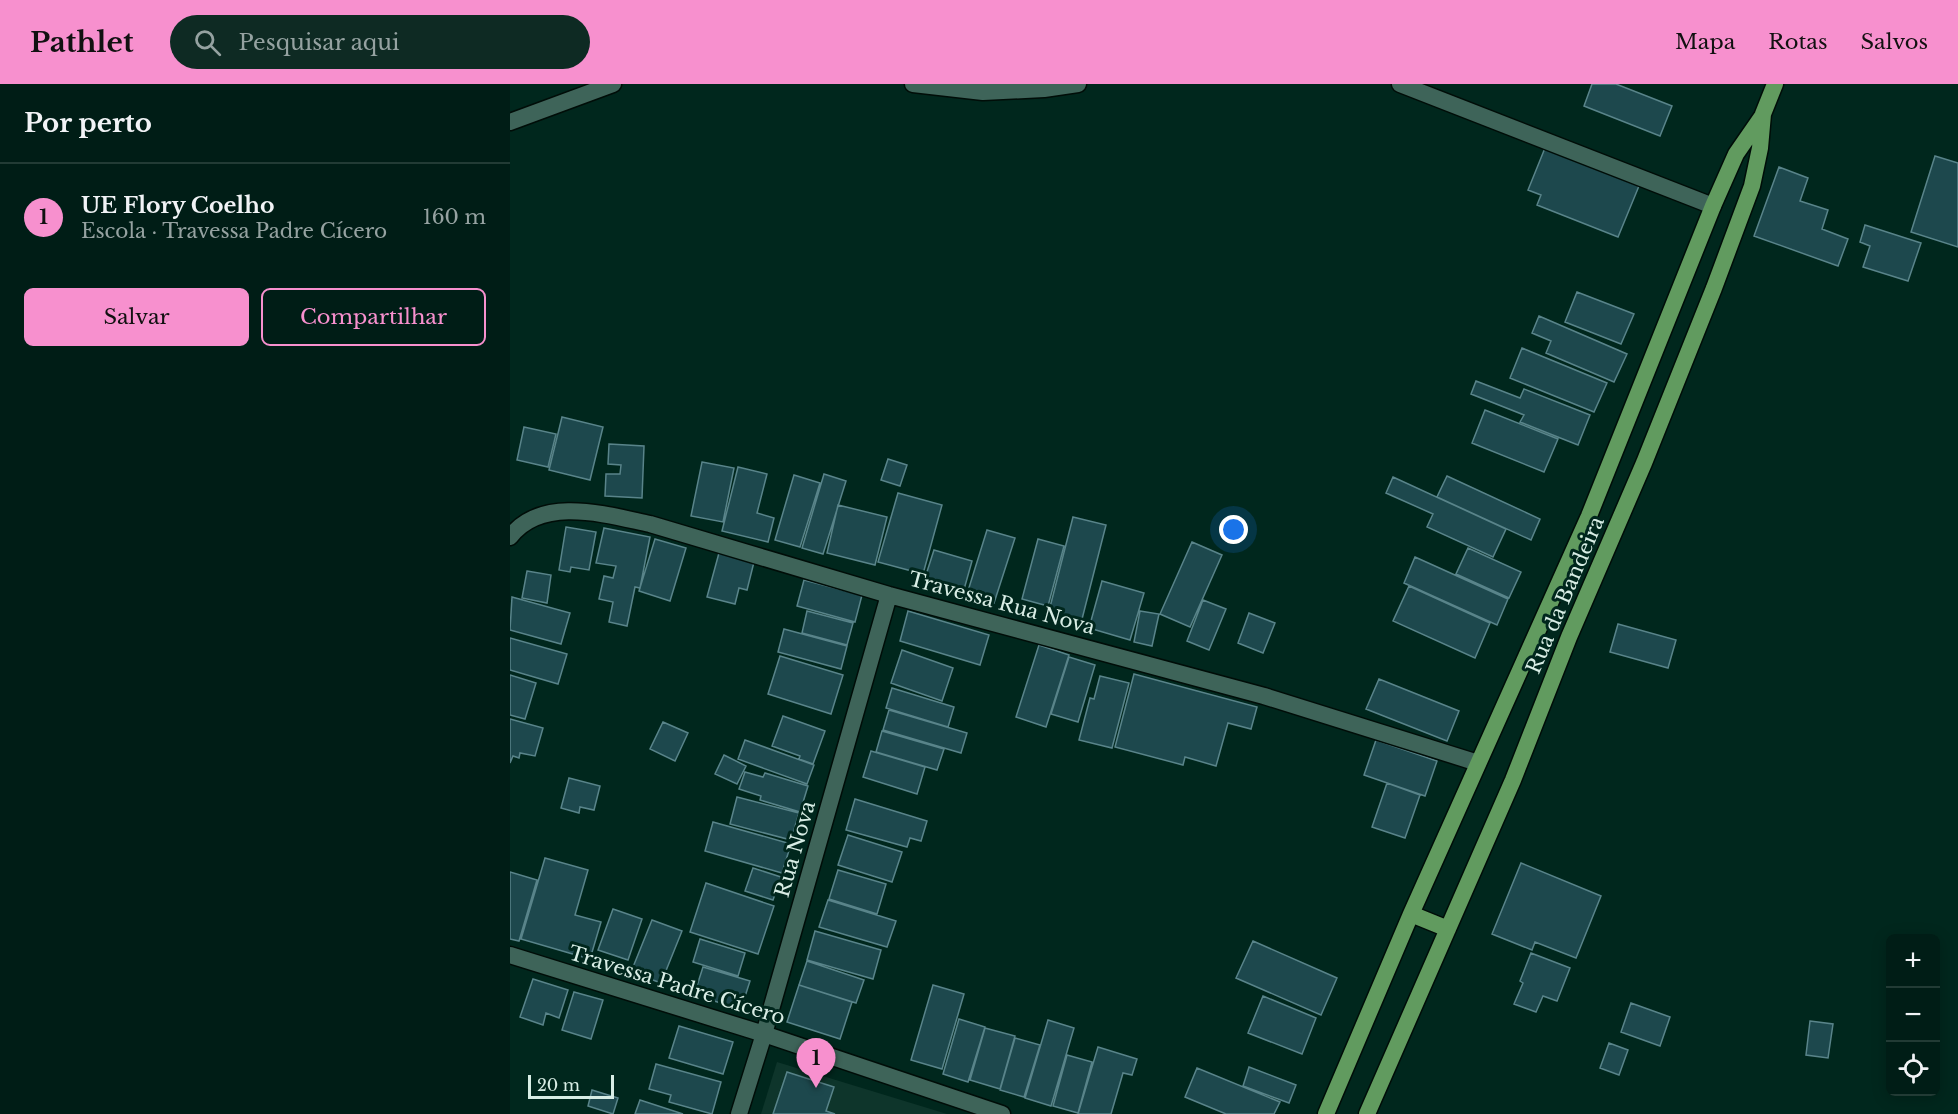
<!DOCTYPE html>
<html lang="pt">
<head>
<meta charset="utf-8">
<style>
  body { margin:0; font-family:"Libre Baskerville",serif; background:#0e2a23; color:#f1f3f6 }
  .controls { position:absolute; right:18px; bottom:18px; display:grid; overflow:hidden; border-radius:9px; box-shadow:0 3px 15px #0003 }
  .controls button { width:54px; height:54px; display:grid; place-items:center; padding:0; border:0; border-bottom:2px solid #223b35; background:#001d16; color:#f1f3f6; font:30px sans-serif }
  .scale { position:absolute; left:18px; bottom:15px; width:86px; box-sizing:border-box; padding-left:6px; border:3px solid #d8ede5; border-top:0; font-size:16px; line-height:21px; white-space:nowrap; color:#d8ede5; -webkit-text-stroke:4px #00271d; paint-order:stroke }
  .you { position:absolute; left:724px; top:446px; width:21px; height:21px; margin:-15px; border:4px solid #fff; border-radius:50%; background:#1a73e8; box-shadow:0 0 0 9px #1a73e833 }
  .badge { display:grid; place-items:center; width:39px; height:39px; border-radius:50%; background:#f790ce; color:#111; font-size:20px; font-weight:700 }
  .pin { position:absolute; translate:-50% -50px; filter:drop-shadow(0 2px 3px #0008) }
  .pin::after { content:''; position:absolute; top:32px; width:21px; height:18px; background:inherit; clip-path:polygon(0 0,100% 0,50% 100%) }
  .list { margin:0; padding:0; list-style:none }
  h2 { display:flex; justify-content:space-between; align-items:center; height:78px; margin:0; padding:0 24px; font-size:26px }
  h2 small { font-size:20px; font-weight:400; color:#95a2a1 }
  .list li { display:grid; grid-template-columns:39px 1fr auto; gap:18px; align-items:center; box-sizing:border-box; height:108px; padding:0 24px; border-top:2px solid #223b35 }
  .list b { display:block; font-size:22px; white-space:nowrap }
  .list p { margin:0; font-size:20px; white-space:nowrap; color:#95a2a1 }
  .list em { font-size:20px; font-style:normal; color:#95a2a1 }
  .actions { display:flex; gap:12px; padding:18px 24px }
  .actions a { flex:1; padding:14px 0; border:2px solid #f790ce; border-radius:9px; text-align:center; font-size:21px; color:#f790ce }
  .actions .main { background:#f790ce; color:#111 }
  .icon { flex:none; width:33px; height:33px; fill:none; stroke:currentColor; stroke-width:2; stroke-linecap:round; stroke-linejoin:round }
  .map { position:relative; flex:none; width:1448px; height:1030px; overflow:hidden }
  header { display:flex; align-items:center; gap:36px; box-sizing:border-box; height:84px; padding:0 30px; background:#f790ce; color:#111 }
  header strong { font-size:28px }
  nav { display:flex; gap:33px; margin-inline-start:auto; font-size:21px }
  .search { width:420px; height:54px; background:#0e2a23; display:flex; align-items:center; gap:15px; box-sizing:border-box; padding:0 21px; border-radius:33px; color:#95a2a1; font-size:22px }
  main { display:flex }
  aside { flex:1; background:#001d16 }
  .map>svg:first-child { display:block }
  .built { fill:#0e352b }
  .building { fill:#1d484d; stroke:#59848a; stroke-width:1.5 }
  .lines { fill:none; stroke-linecap:round; stroke-linejoin:round }
  .minor-casing { stroke:#000d08; stroke-width:19 }
  .primary-casing { stroke:#000d08; stroke-width:19 }
  .minor { stroke:#3e6459; stroke-width:16 }
  .primary { stroke:#619b5f; stroke-width:16 }
  .labels { text-anchor:middle; dominant-baseline:central; stroke-width:6; stroke-linejoin:round; paint-order:stroke }
  .street-label { font-size:20px; fill:#d8ede5; stroke:#00271d }
</style>
</head>
<body>
<header>
<strong>Pathlet</strong>
<div class="search"><svg class="icon" aria-label="search" viewBox="0 0 24 24"><circle cx="10" cy="10" r="6"/><path d="M15 15l6 6"/></svg>Pesquisar aqui</div>
<nav><a>Mapa</a><a>Rotas</a><a>Salvos</a></nav>
</header>
<main>
<aside>
<h2>Por perto<small></small></h2>
<ul class="list">
<li><span class="badge">1</span><div><b>UE Flory Coelho</b><p>Escola · Travessa Padre Cícero</p></div><em>160 m</em></li>
</ul>
<div class="actions"><a class="main">Salvar</a><a>Compartilhar</a></div>
</aside>
<div class="map">
<svg width="1448" height="1030" viewBox="0 0 1448 1030">
  <rect width="100%" height="100%" fill="#00271d"/>
  <path class="built" d="M267,978l170,52h-186z"/>
  <path class="building" d="M1082,0h24l56,22 -12,30 -76,-30z
    M1035,64l94,38 -21,51 -81,-32 4,-10 -13,-5z
    M1425,72l23,7v84l-47,-15z
    M1269,83l29,11 -8,23 28,9 -6,19 26,10 -10,27 -84,-30z
    M1355,141l56,18 -13,38 -45,-14 7,-21 -10,-4z
    M1067,208l57,22 -13,30 -56,-22z
    M1029,232l88,38 -13,28 -68,-29 5,-12 -19,-8z
    M1012,264l85,35 -13,29 -84,-34z
    M966,297l44,17 4,-9 66,26 -12,30 -58,-23 4,-7 -53,-21z
    M975,326l73,29 -14,33 -72,-29z
    M52,333l41,10 -13,53 -41,-10z
    M14,343l32,7 -8,33 -31,-7z
    M99,360l35,2 -2,52 -37,-2 1,-22h14l1,-9 -13,-1z
    M378,375l19,6 -7,21 -19,-6z
    M192,378l32,6 -11,54 -32,-6z
    M228,383l29,7 -10,39 17,5 -6,24 -46,-11z
    M314,390l22,7 -23,73 -21,-6z
    M284,391l26,8 -20,64 -25,-7z
    M937,392l93,43 -9,21 -94,-43z
    M883,393l113,52 -13,28 -66,-30 6,-13 -47,-21z
    M388,409l44,12 -19,69 -45,-12z
    M328,421l49,12 -12,48 -48,-12z
    M563,433l33,8 -25,98 -33,-8z
    M56,443l30,5 -7,38 -18,-3 -1,5 -11,-2z
    M94,444l46,9 -10,51 -5,-1 -8,39 -18,-4 4,-20 -14,-3 5,-23 9,2 3,-12 -20,-3z
    M477,446l28,8 -21,65 -27,-9z
    M145,455l31,9 -16,53 -31,-10z
    M528,455l26,7 -16,60 -26,-7z
    M682,458l30,13 -32,72 -30,-13z
    M958,464l53,24 -12,26 -53,-24z
    M424,466l38,11 -9,32 -39,-12z
    M209,469l35,9 -7,28 -8,-2 -4,16 -28,-7z
    M905,473l93,42 -11,26 -93,-42z
    M17,487l24,4 -4,28 -25,-5z
    M294,496l58,15 -7,27 -58,-16z
    M592,497l42,12 -14,47 -41,-12z
    M899,502l81,37 -15,35 -82,-37z
    M2,513l58,16 -9,31 -51,-14z
    M693,516l23,9 -17,41 -22,-9z
    M297,527l46,12 -6,22 -45,-12z
    M398,527l81,24 -9,30 -80,-24z
    M630,527l19,3 -7,32 -18,-4z
    M739,529l26,10 -12,30 -25,-10z
    M1108,540l58,16 -8,28 -58,-16z
    M274,545l63,17 -6,23 -63,-17z
    M0,554l57,16 -9,30 -48,-14z
    M529,561l30,10 -23,72 -30,-10z
    M392,566l51,18 -11,33 -51,-18z
    M270,572l63,19 -12,39 -63,-20z
    M559,573l26,8 -17,57 -27,-8z
    M624,590l123,33 -6,22 -23,-6 -12,43 -31,-9 -2,8 -68,-18z
    M0,591l26,8 -11,36 -15,-4z
    M590,592l29,7 -17,65 -33,-8 11,-42 4,1z
    M869,595l80,32 -12,30 -81,-32z
    M382,604l62,19 -6,20 -62,-19z
    M379,626l78,23 -6,20 -78,-23z
    M273,632l42,15 -12,33 -14,-5 1,-3 -28,-10z
    M0,635l33,9 -8,28 -15,-3 -1,5 -6,-2 -3,7z
    M153,638l25,11 -13,28 -25,-12z
    M372,647l62,18 -7,21 -61,-18z
    M235,656l69,25 -7,19 -69,-25z
    M866,656l61,21 -12,35 -61,-21z
    M361,667l54,16 -8,27 -54,-17z
    M214,671l22,11 -9,18 -22,-10z
    M235,688l18,5 2,-4 43,13 -8,26 -40,-12 1,-4 -22,-7z
    M59,694l31,8 -6,24 -14,-3 -1,6 -18,-5z
    M877,699l33,12 -15,43 -33,-11z
    M227,713l62,16 -8,27 -61,-16z
    M345,715l72,22 -6,20 -11,-3 -3,9 -61,-17z
    M203,738l78,22 -9,29 -77,-22z
    M338,751l54,17 -10,30 -54,-17z
    M35,774l43,12 -13,45 26,7 -11,37 -69,-20z
    M1011,779l80,33 -25,62 -41,-16 -3,8 -40,-16z
    M243,784l28,9 -8,23 -28,-9z
    M328,786l48,14 -9,30 -48,-15z
    M0,788l27,8 -18,61 -9,-2z
    M196,799l68,23 -16,48 -68,-22z
    M318,816l68,21 -9,26 -68,-20z
    M103,825l29,10 -14,41 -30,-10z
    M142,836l30,11 -21,52 -30,-11z
    M305,847l66,19 -8,29 -66,-19z
    M190,855l45,14 -7,23 -45,-14z
    M743,857l84,37 -16,37 -85,-37z
    M1021,869l39,15 -13,33 -14,-5 -7,16 -22,-8 9,-21 -3,-2z
    M297,877l57,19 -8,23 -57,-18z
    M193,883l47,14 -9,28 -47,-14z
    M23,895l35,11 -9,28 -13,-5 -3,12 -23,-8z
    M289,901l53,17 -12,37 -53,-17z
    M423,901l31,9 -22,75 -31,-9z
    M64,908l29,8 -12,39 -29,-9z
    M753,912l53,22 -14,36 -54,-21z
    M1121,919l39,14 -10,29 -39,-14z
    M449,935l26,8 -17,55 -25,-8z
    M538,936l26,8 -23,78 -26,-8z
    M1300,937l23,3 -5,34 -22,-3z
    M169,942l54,16 -10,32 -54,-16z
    M475,944l30,8 -15,53 -30,-9z
    M505,954l25,7 -16,52 -24,-7z
    M1099,959l19,7 -9,25 -19,-7z
    M588,963l39,12 -5,16 -9,-2 -12,41h-33z
    M557,971l25,7 -14,51 -25,-7z
    M146,980l65,18 -9,32 -43,-12 2,-7 -22,-6z
    M739,983l47,18 -7,18 -46,-17z
    M687,984l83,34 -6,12h-48l-41,-17z
    M277,988l47,15 -8,24 9,3h-62z
    M82,1006l26,8 -5,16 -25,-8z
    M130,1016l43,14h-48z"/>
  <g class="lines">
    <defs>
      <path id="minor" d="M403,0l70,8 61,-3 34,-5
        M890,0l313,122
        M0,38l103,-38
        M0,453c32,-42 97,-22 140,-13l239,71 375,101 214,67
        M0,871l254,79 238,80
        M229,1030l25,-80 125,-439"/>
      <path id="primary" d="M901,830l37,15
        M816,1030l85,-200 178,-398 124,-310 23,-52 27,-39
        M857,1030l146,-334 56,-143 75,-174 70,-175 38,-102 8,-38 3,-34 12,-30"/>
    </defs>
    <use href="#minor" class="minor-casing"/>
    <use href="#primary" class="primary-casing"/>
    <use href="#minor" class="minor"/>
    <use href="#primary" class="primary"/>
  </g>
  <g class="labels">
    <g class="street-label">
      <text transform="translate(1055 511) rotate(-67)">Rua da Bandeira</text>
      <text transform="translate(492 519) rotate(15)">Travessa Rua Nova</text>
      <text transform="translate(285 765) rotate(-74)">Rua Nova</text>
      <text transform="translate(167 901) rotate(17)">Travessa Padre Cícero</text>
    </g>
  </g>
</svg>
<div class="controls">
<button>+</button>
<button>−</button>
<button><svg class="icon" aria-label="locate" viewBox="0 0 24 24"><circle cx="12" cy="12" r="6"/><path d="M12 2v4M12 18v4M2 12h4M18 12h4"/></svg></button>
</div>
<div class="scale">20 m</div>
<div class="you"></div>
<div class="pin badge" style="left:306px;top:1004px">1</div>
</div>
</main>
</body>
</html>
